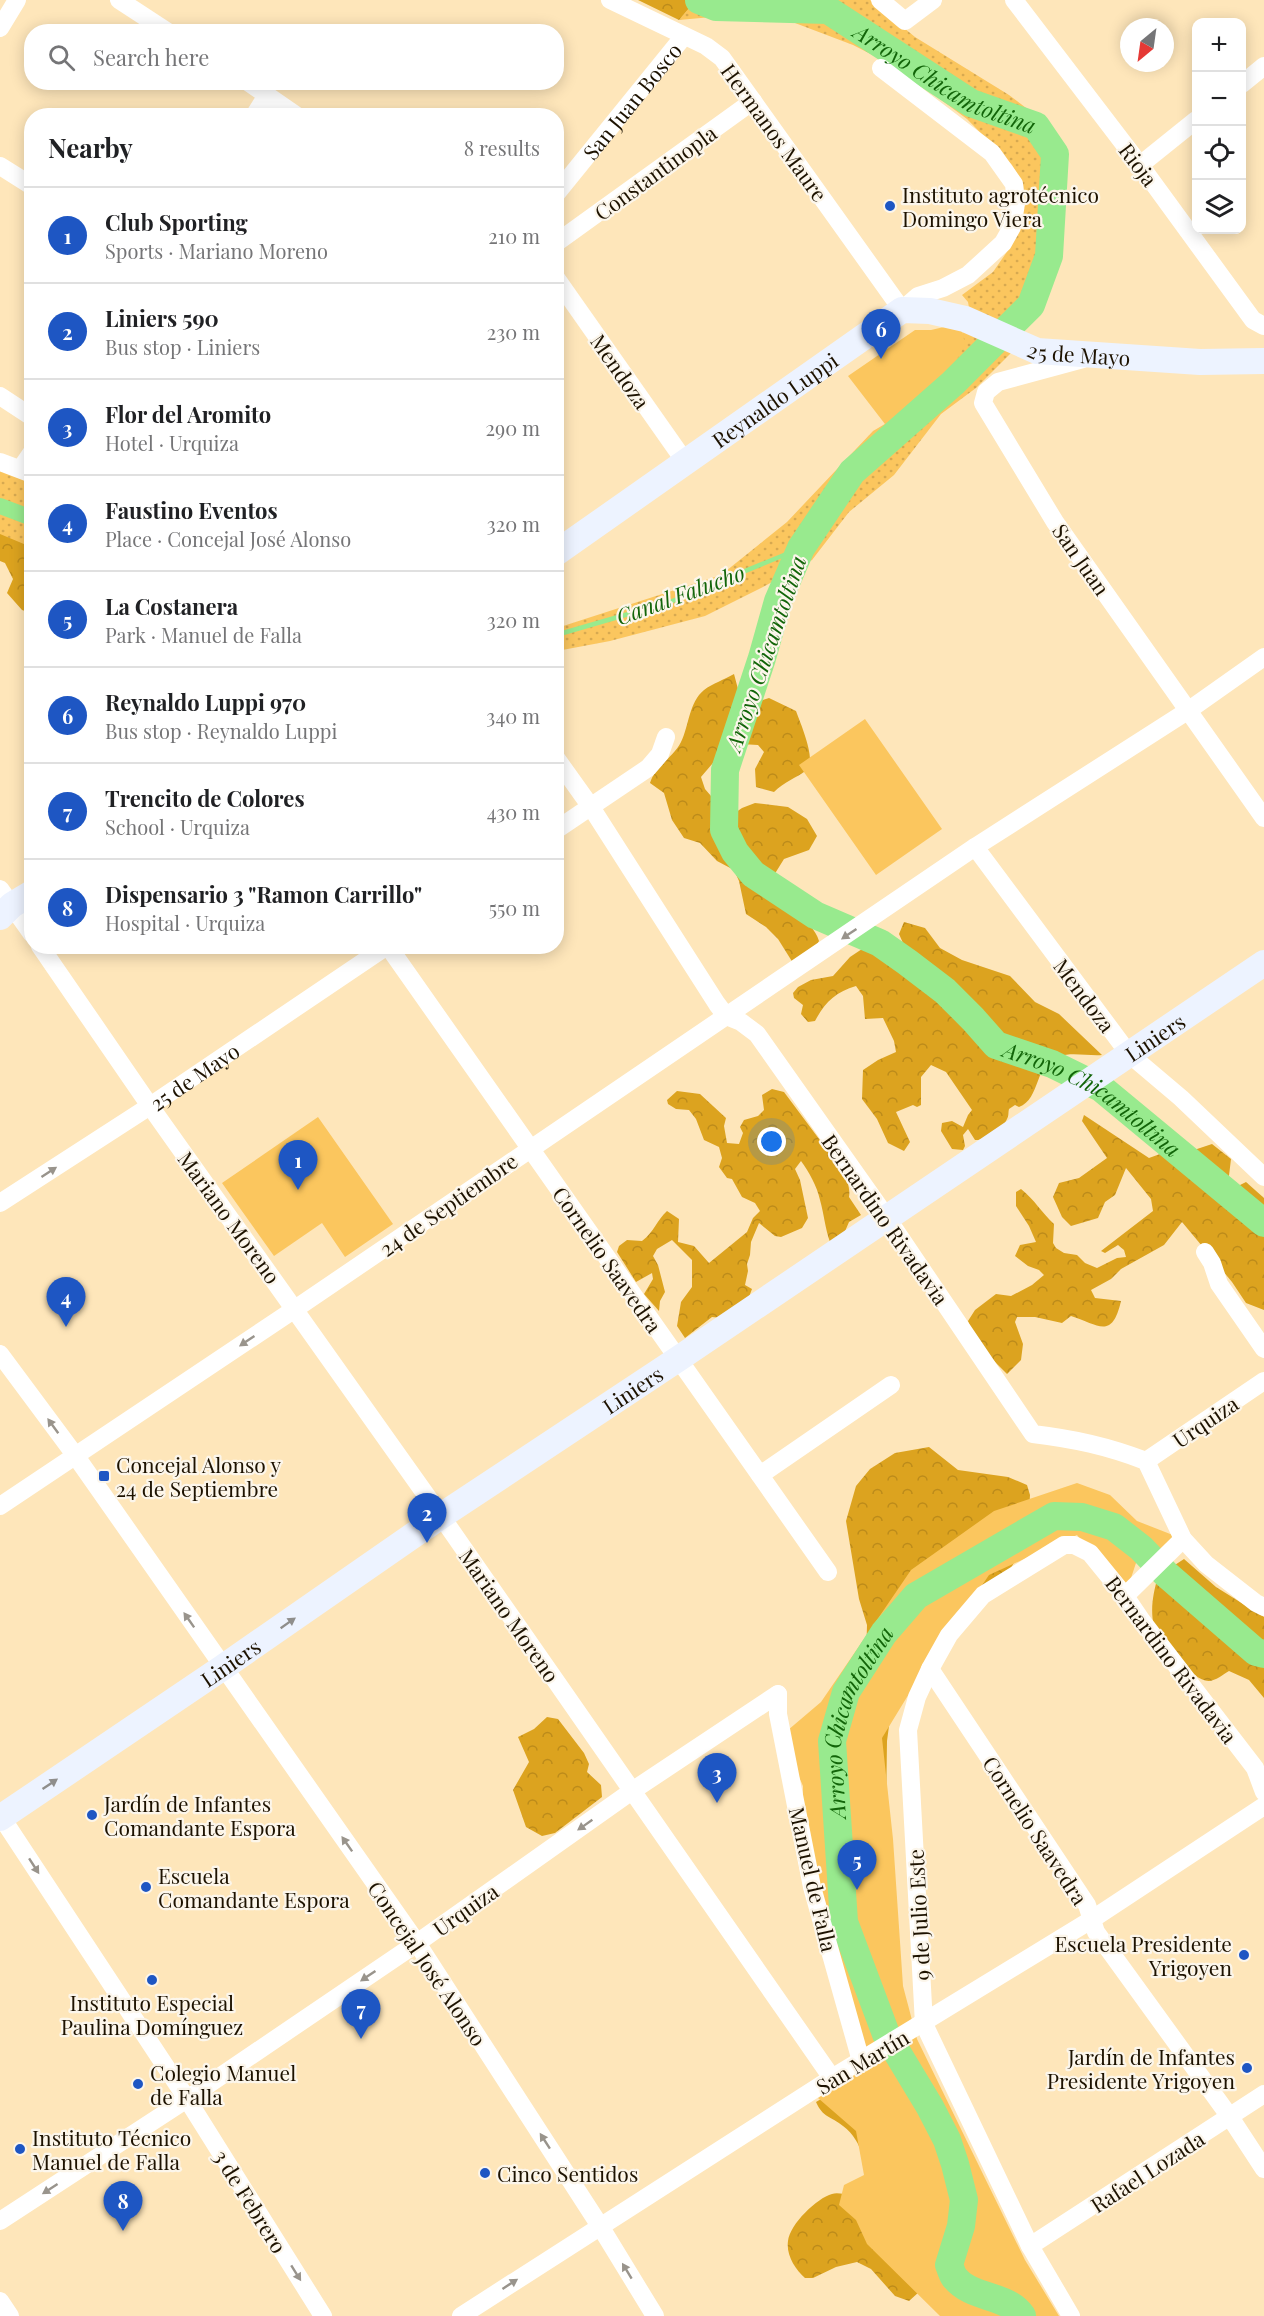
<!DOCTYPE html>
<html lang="en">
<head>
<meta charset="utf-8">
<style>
  body { margin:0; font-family:"Playfair Display",serif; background:#f2f2f2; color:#202124 }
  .controls { position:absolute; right:18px; top:18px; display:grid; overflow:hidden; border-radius:12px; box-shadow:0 3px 15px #0003 }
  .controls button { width:54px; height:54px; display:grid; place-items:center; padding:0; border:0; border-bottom:2px solid #e0e0e0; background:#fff; color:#202124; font:30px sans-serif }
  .compass { position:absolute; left:1120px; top:18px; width:54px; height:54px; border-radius:50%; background:#fff; box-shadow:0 3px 15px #0003; rotate:209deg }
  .you { position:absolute; left:772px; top:1142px; width:21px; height:21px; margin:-15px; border:4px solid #fff; border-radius:50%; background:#1a73e8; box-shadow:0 0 0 9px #1a73e833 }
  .badge { display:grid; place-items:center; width:39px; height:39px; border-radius:50%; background:#1e56c3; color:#fff; font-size:20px; font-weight:700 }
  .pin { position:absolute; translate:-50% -50px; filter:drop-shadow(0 2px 3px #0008) }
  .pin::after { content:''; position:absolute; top:32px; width:21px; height:18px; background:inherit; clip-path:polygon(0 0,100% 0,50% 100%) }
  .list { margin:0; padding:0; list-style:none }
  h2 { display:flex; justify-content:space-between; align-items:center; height:78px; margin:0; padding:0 24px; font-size:26px }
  h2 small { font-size:20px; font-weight:400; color:#757577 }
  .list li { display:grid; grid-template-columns:39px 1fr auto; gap:18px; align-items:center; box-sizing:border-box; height:96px; padding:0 24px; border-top:2px solid #e0e0e0 }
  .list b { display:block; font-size:22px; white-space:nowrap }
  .list p { margin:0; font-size:20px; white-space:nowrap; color:#757577 }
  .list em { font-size:20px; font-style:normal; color:#757577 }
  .icon { flex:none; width:33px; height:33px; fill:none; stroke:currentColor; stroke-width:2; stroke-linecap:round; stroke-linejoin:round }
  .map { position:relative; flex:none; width:1264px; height:2316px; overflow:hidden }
  .search { position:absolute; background:#fff; box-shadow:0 3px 15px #0003; left:24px; top:24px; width:540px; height:66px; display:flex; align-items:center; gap:15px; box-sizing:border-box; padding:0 21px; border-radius:24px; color:#757577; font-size:22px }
  .panel { position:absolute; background:#fff; box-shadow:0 3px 15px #0003; left:24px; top:108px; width:540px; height:846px; border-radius:24px }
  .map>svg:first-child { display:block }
  .grass { fill:url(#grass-dots) }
  .forest { fill:url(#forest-crowns) }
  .green { fill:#fbc65e }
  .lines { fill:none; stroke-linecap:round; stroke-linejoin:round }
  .stream { stroke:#98ea8e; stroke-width:4.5 }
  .canal { stroke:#98ea8e; stroke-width:16 }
  .river { stroke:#98ea8e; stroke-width:28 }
  .street { stroke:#fff; stroke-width:18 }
  .secondary { stroke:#edf3ff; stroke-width:26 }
  .oneway { fill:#99948c }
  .oneway2 { fill:#8f8e8c }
  .poi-dot { fill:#1e56c3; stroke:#fcf6eb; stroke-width:2 }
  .labels { text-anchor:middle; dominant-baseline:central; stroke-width:4.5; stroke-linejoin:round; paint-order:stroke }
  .street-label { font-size:21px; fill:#1d1200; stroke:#fcf6eb }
  .poi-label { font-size:21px; fill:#1d1200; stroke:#fcf6eb; text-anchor:start }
  .water-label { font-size:22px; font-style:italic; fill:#126509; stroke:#fcf6eb }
</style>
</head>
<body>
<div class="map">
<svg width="1264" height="2316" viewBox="0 0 1264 2316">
  <defs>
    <pattern id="grass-dots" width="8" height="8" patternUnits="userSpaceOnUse" patternTransform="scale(1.5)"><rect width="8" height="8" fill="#fbc65e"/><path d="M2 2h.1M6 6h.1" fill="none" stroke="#d7a950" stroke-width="1.8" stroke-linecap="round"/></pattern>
    <pattern id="forest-crowns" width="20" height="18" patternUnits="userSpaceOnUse" patternTransform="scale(1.5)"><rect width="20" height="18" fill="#dca31f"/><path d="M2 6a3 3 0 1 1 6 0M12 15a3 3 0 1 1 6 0" fill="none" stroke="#bc8b1a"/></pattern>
  </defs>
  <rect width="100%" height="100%" fill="#fee6ba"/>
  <path class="grass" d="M696,0h174l45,37 94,58 42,32 14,37v34l-10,66 -28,62 -14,25 -37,37 -35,26 -47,61 -45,37 -37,48 -49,27 -58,29 -95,25 -53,10v-23l164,-53 66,-53 86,-91 22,-13 61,-65 14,-40 -2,-11 -6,-7 31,-23 18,-26 10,-26 4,-21 -2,-15 -11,-19 -45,-46 -69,-51 -45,-23 -87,-33 -87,8z
    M0,469l31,10v79l-31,-12z"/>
  <path class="forest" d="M638,0h58l-17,20z
    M0,534l31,13v66l-9,-3 -15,-17 6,-14 -8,-16 -5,-2z
    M734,674l4,15 19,13 12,-4 27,13c4,11 21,50 11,59 -11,8 -23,12 -33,22l-18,-5 -1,-18 9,-17 -6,-7c-29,-4 -40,12 -57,32l4,12 24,28 13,-9 13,-5 33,4 19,12 10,17 -8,14 -25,9 -18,29c13,21 47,30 53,53l-6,11 -20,11 -15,-24 -12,-12 -20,-13 -7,-33 -5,-11 -17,-9 -17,-18 -16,-5 -12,-18 -8,-27 -14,-10c5,-17 23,-25 31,-41 8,-16 8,-40 23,-52 9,-7 20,-10 30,-16z
    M904,922l21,6 15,20 22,12 48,16 25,26 24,12 43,41c-14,1 -29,-3 -43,1 -25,7 -18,43 -40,51l-4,-2 -6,4c-1,4 0,7 -2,10 -4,10 -22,22 -32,21l-7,-11 -5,6 2,11 -2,4 -11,-1 -11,-18 1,-8 10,-2 11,6 5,-12 4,-5 -26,-38 -15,-7 -10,12v28l-4,2 -4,-2 -17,7 14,30 -6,9 -16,-8 -11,-24 -15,-20 1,-29 15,-10 18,-8 -2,-11 -11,-23 -18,1 -2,-23 -7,-10c-20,6 -31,16 -41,35l-7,1 -7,-8 2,-9 -9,-7 -1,-5 5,-6 13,-7 22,-4 17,-19 12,-8 12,3 10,5 19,-14 -4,-9z
    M772,1089l12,3 47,63c6,15 21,24 18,42l12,18 -12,7 -6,14 -13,6c-5,-14 -6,-28 -10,-42 -3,-14 -11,-28 -19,-39l-6,8 5,11 8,38 -6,10 -21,9 -6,-1 -16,-13 -8,19 -1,13 -3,9 1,7 -3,14 7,4 -3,8 -27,21 -10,-1 -27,21 -8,-12 4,-24 11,-15v-27l-20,-20 -15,9 -4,7 5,9 7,27 -5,9 -1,10 -15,-17 9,-15 -1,-6 -16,9 -19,-30 2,-6 8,-6 15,1c12,-9 15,-21 25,-30l12,8 -1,23 16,4 15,17 38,-31 6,-14 7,-7 -5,-8 -13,-6 -10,-18 -5,-1 -8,-11 3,-9 -3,-11 -15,-7 -8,-21 -7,-9 -13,-1 -8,-5 -1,-4 10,-9 23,3 26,24 -2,8 3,17 12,1 4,-11 -3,-6 4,-7 14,-4 6,-6 -2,-15z
    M1084,1115l65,43 11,-4 16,2 36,-12 19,15 -3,25 4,5 14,-7 18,16v112l-18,-7 -14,-21 -50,-60 -18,23 -43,24 -10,10 -20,11 4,8 26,3c-9,39 -22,24 -50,15l-9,7 -27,-6h-18l-2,5 8,22 -2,16 -14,14 -32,-32 -7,-21 7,-11 21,-16 15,2 21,-11 12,-10 -5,-5 -11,-4 -13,-10 5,-11 16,-3 -7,-16 -13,-20v-14l5,-3c13,10 21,24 33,35l-1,19 3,5 8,5 13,2 8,8 12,5 20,-10 9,-1 -2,-7 -6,-5 -13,8 -4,-2 52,-40 -2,-12 -25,-31 -11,27 -10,7 -7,16 -27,8 -9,-9 -9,-20 6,-14 20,-5 28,-20 -25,-37z
    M929,1447l29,23 50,7 19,8 3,10 -3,47 -20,32 -112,107 -8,60 -1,74 -21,-122 2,-68 -8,-26 -13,-78 10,-35 14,-17 25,-16z
    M1184,1559l32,28 48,30v81l-15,-18 -20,-9c-5,3 -14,10 -20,10 -15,1 -52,-40 -55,-54 -4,-18 -1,-33 4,-51z
    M547,1717l11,2 26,34 5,11 -2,8 14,13 1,12 -47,36 -13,3 -16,-9 -13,-37 16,-28 -11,-25 16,-8z
    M841,2087l78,205 -10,9 -14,-5 -24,-27 -14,-7 -21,5 -23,11h-8c-10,-9 -19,-23 -17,-37 2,-17 29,-43 44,-47 6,-2 13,1 19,1 6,0 12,-3 18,-5 -4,-24 -5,-48 -26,-64 -12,-10 -20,-8 -27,-24z"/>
  <path class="green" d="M961,323l4,22 -17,30 -29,33 -31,20 -40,-52 67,-46h16z
    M865,719l77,110 -66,46 -77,-110z
    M318,1117l75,107 -48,33 -23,-34 -48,33 -52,-73z
    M1077,1483l33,12 27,26 46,18 -26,26 -16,-17 -16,48 -48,-61 -88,40 -82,122 -25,41 11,101 10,147 14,53 108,221 34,56h-119l-73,-72 -11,-24 -17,-15 5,-20 20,-10 -8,-44 -38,-33 44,-29 -59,-212v-71l-22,-50 40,-34 90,-132 83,-59z"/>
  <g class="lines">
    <path class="stream" d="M556,635l114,-33 131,-54"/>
    <path class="canal" d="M0,506l32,12"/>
    <g class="river">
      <path id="s1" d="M699,0l17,7 112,3 143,93 65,23 19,28 -6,102 -18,49 -78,78 -101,89 -51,76 -23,53 -16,57 -37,112 -1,60 11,22 18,22 62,41 65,28 27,19 38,29 28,28 23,26 56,19 49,24 163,135"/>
      <path id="s2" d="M1022,2316c-15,-22 -50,-17 -67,-38 -3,-3 -4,-9 -6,-13l12,-39 3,-26 -9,-36 -8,-24 -17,-33 -44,-73 -42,-112 -12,-181 14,-49 38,-59 32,-37 138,-80 28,1 32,10 27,21 25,26 90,78 8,2"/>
    </g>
    <g class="street">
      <path d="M119,0l49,32"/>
      <path d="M610,0l96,46 16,12 180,252 16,-14 25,-8 25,-13 35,-32 9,-16 4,-23 -2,-20 -22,-31 -111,-85"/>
      <path d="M880,0l25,21 28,-21"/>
      <path d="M1014,0l126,165 113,155 11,6"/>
      <path d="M0,28l17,-28"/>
      <path d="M248,82l49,34"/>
      <path d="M1242,84l22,-18"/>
      <path d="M254,116l13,-21"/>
      <path d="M1140,165l56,-45"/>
      <path d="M0,166l32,20"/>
      <path id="s3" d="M556,194l128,-158"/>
      <path d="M556,243l197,-142"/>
      <path d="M556,278l130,185"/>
      <path d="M1083,359l-85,23 -12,10 -3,11 72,119 209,296"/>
      <path d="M0,396l32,21"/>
      <path d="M0,462l32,12"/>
      <path d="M21,468l11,-16"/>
      <path d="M556,758l35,49 126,197 9,12 15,6 16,12 130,184 146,216c41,5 74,12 113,27l37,78 23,25 50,39 8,4"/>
      <path d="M556,830l92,-62 12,-14 6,-17"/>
      <path d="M975,847l154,207 52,44 83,79"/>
      <path d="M0,889l32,45"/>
      <path d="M40,946l110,160 291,410 391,562"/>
      <path d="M388,946l440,626"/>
      <path id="s4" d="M0,1203l150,-97 237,-160"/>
      <path d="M1205,1252l7,11 7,21 45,65"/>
      <path d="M0,1354l75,101 342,488 183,283 55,90"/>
      <path d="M1146,1461l118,-80"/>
      <path d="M760,1475l131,-90"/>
      <path d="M0,1506l295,-197 680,-462 214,-137 75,-53"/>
      <path d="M1125,1596l58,-57"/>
      <path d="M930,1669l157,236 9,27 134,185 34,52"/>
      <path d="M778,1694v20l34,173 49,174"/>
      <path d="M0,1815l187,284 136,217"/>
      <path d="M0,2221l187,-122 230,-156 215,-152 146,-97"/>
      <path d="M1030,2246l234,-152"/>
      <path d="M0,2301l10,15"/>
      <path d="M461,2316l371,-238 259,-158 173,-114"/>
      <path d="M1071,2316l-41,-70 -106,-222 -16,-294 9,-33 13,-28 19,-34 34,-40 81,-50h10l16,8 35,43 17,25 113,147 9,24"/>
    </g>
    <g class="secondary">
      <path id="s5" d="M556,553l346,-243 28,1 35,8 72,32 163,11 64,-1"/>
      <path d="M0,917l12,-12 20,-12"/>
      <path id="s6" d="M0,1818l222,-150 219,-152 237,-157 586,-396"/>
    </g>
  </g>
  <defs><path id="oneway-solid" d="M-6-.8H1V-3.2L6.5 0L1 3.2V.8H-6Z" transform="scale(1.5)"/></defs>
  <g class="oneway">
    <use href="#oneway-solid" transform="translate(849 934) rotate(146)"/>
    <use href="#oneway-solid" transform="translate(49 1172) rotate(-33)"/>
    <use href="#oneway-solid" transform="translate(247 1341) rotate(146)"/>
    <use href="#oneway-solid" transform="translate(53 1426) rotate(-126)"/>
    <use href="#oneway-solid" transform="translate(189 1620) rotate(-125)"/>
    <use href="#oneway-solid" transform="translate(585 1825) rotate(145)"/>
    <use href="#oneway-solid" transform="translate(347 1844) rotate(-125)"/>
    <use href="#oneway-solid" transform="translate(34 1866) rotate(57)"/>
    <use href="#oneway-solid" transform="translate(368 1976) rotate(146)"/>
    <use href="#oneway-solid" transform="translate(545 2141) rotate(-123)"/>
    <use href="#oneway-solid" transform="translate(50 2189) rotate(147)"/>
    <use href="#oneway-solid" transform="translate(627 2271) rotate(-121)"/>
    <use href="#oneway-solid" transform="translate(296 2273) rotate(58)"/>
    <use href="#oneway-solid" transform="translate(510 2284) rotate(-33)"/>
  </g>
  <g class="oneway2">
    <use href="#oneway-solid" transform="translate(288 1623) rotate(-35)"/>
    <use href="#oneway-solid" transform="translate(50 1784) rotate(-34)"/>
  </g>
  <g class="poi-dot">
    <circle cx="890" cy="206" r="6"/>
    <rect x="98" y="1470" width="12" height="12" rx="3"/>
    <circle cx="92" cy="1815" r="6"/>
    <circle cx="146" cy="1887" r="6"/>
    <circle cx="1244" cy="1955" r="6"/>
    <circle cx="152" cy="1980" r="6"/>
    <circle cx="1247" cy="2068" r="6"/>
    <circle cx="138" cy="2084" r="6"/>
    <circle cx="20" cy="2149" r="6"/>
    <circle cx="485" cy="2173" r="6"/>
  </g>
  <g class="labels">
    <g class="street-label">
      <text stroke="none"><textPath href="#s3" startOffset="120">San Juan Bosco</textPath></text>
      <text transform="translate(775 132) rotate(54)">Hermanos Maure</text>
      <text transform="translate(1139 164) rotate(53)">Rioja</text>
      <text transform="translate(655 172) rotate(-36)">Constantinopla</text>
      <text stroke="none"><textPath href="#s5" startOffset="608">25 de Mayo</textPath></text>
      <text transform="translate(621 371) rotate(55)">Mendoza</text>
      <text stroke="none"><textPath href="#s5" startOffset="267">Reynaldo Luppi</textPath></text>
      <text transform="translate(1082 559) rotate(55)">San Juan</text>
      <text transform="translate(1085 995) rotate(53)">Mendoza</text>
      <text stroke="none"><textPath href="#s6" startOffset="1394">Liniers</textPath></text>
      <text stroke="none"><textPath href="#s4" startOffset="232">25 de Mayo</textPath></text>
      <text transform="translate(448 1204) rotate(-35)">24 de Septiembre</text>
      <text transform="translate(230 1217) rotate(54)">Mariano Moreno</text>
      <text transform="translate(886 1219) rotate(55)">Bernardino Rivadavia</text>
      <text transform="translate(608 1259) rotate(55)">Cornelio Saavedra</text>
      <text stroke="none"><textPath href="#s6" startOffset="764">Liniers</textPath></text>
      <text transform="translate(1205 1421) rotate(-34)">Urquiza</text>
      <text transform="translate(510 1615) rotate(55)">Mariano Moreno</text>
      <text transform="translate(1172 1659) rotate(53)">Bernardino Rivadavia</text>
      <text stroke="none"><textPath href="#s6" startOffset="278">Liniers</textPath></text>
      <text transform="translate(1036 1830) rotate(57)">Cornelio Saavedra</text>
      <text transform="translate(814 1879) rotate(77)">Manuel de Falla</text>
      <text transform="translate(465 1909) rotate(-35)">Urquiza</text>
      <text transform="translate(918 1915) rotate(-93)">9 de Julio Este</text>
      <text transform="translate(428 1963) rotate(56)">Concejal José Alonso</text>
      <text transform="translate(862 2061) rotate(-31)">San Martín</text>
      <text transform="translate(1147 2171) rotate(-33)">Rafael Lozada</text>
      <text transform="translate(251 2201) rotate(58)">3 de Febrero</text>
    </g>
    <g class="poi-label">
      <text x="902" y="194">Instituto agrotécnico<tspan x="902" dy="24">Domingo Viera</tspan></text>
      <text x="116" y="1464">Concejal Alonso y<tspan x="116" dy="24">24 de Septiembre</tspan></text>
      <text x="104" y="1803">Jardín de Infantes<tspan x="104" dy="24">Comandante Espora</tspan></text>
      <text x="158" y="1875">Escuela<tspan x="158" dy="24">Comandante Espora</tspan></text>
      <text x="1232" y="1943" text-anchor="end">Escuela Presidente<tspan x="1232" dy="24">Yrigoyen</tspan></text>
      <text x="152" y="2002" text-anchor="middle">Instituto Especial<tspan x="152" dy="24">Paulina Domínguez</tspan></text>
      <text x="1235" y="2056" text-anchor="end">Jardín de Infantes<tspan x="1235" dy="24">Presidente Yrigoyen</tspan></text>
      <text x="150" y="2072">Colegio Manuel<tspan x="150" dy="24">de Falla</tspan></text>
      <text x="32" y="2137">Instituto Técnico<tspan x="32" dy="24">Manuel de Falla</tspan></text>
      <text x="497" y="2173">Cinco Sentidos</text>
    </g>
    <g class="water-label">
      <text stroke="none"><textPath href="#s1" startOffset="267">Arroyo Chicamtoltina</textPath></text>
      <text transform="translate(680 594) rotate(-20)">Canal Falucho</text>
      <text transform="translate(765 653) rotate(-71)">Arroyo Chicamtoltina</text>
      <text stroke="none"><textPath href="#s1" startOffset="1654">Arroyo Chicamtoltina</textPath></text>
      <text stroke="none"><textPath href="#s2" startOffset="670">Arroyo Chicamtoltina</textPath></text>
    </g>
  </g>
</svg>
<div class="controls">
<button>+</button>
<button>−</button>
<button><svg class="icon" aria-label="locate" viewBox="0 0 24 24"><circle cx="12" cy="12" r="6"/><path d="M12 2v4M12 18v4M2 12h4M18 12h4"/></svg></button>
<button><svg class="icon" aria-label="layers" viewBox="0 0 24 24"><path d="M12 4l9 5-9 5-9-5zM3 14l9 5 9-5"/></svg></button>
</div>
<svg class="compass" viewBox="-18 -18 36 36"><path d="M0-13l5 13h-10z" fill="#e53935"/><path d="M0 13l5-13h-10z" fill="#757577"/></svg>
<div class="you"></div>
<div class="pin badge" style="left:298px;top:1190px">1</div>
<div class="pin badge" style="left:427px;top:1543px">2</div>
<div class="pin badge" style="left:717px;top:1803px">3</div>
<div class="pin badge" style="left:66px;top:1327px">4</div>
<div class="pin badge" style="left:857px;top:1890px">5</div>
<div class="pin badge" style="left:881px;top:359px">6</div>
<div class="pin badge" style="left:361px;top:2039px">7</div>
<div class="pin badge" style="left:123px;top:2231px">8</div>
<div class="search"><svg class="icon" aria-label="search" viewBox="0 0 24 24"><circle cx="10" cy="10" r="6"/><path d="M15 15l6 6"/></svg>Search here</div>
<section class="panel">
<h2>Nearby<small>8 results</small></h2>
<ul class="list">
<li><span class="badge">1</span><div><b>Club Sporting</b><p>Sports · Mariano Moreno</p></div><em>210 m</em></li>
<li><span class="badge">2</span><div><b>Liniers 590</b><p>Bus stop · Liniers</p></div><em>230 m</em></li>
<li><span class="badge">3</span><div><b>Flor del Aromito</b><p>Hotel · Urquiza</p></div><em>290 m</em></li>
<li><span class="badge">4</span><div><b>Faustino Eventos</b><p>Place · Concejal José Alonso</p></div><em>320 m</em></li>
<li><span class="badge">5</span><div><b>La Costanera</b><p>Park · Manuel de Falla</p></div><em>320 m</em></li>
<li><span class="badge">6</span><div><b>Reynaldo Luppi 970</b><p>Bus stop · Reynaldo Luppi</p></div><em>340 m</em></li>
<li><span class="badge">7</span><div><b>Trencito de Colores</b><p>School · Urquiza</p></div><em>430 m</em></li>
<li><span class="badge">8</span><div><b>Dispensario 3 &quot;Ramon Carrillo&quot;</b><p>Hospital · Urquiza</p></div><em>550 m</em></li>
</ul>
</section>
</div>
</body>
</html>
